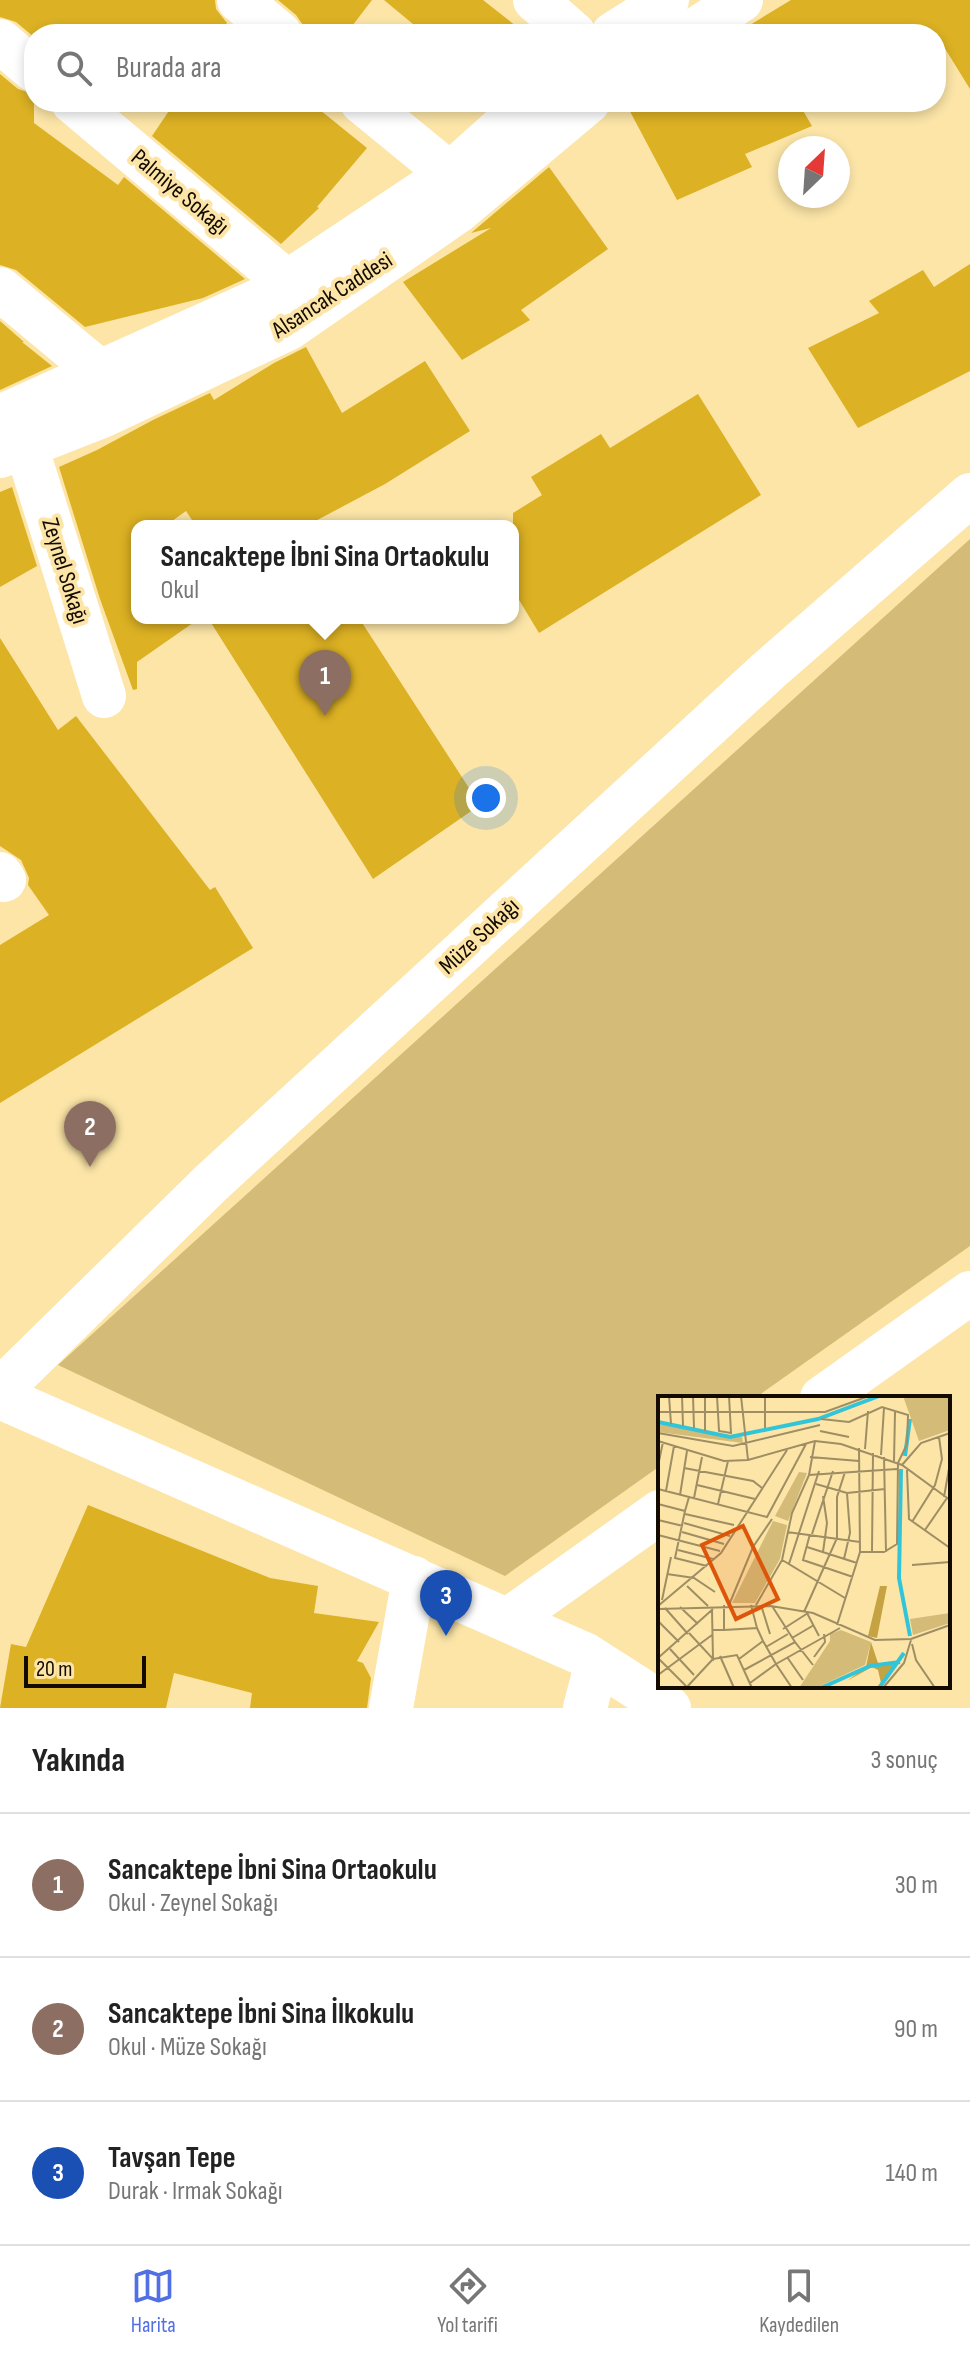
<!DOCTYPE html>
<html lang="tr">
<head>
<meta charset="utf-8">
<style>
  body { margin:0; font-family:"Sofia Sans Condensed",sans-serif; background:#f6f6f6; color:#222 }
  .compass { position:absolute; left:778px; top:136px; width:72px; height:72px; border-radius:50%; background:#fff; box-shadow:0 4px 12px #0003; rotate:25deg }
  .scale { position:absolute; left:24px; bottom:20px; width:122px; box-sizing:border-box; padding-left:8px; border:4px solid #130b00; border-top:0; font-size:22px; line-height:28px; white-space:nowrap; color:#130b00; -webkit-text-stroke:6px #fce5a7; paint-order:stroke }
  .you { position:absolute; left:486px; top:798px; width:28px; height:28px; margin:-20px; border:6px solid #fff; border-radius:50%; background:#1a73e8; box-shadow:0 0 0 12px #1a73e833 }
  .badge { display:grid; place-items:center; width:52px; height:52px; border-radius:50%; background:#526fe4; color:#fff; font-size:26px; font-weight:700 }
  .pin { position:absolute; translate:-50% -66px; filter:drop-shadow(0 2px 4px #0008) }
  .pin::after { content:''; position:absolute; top:42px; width:28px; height:24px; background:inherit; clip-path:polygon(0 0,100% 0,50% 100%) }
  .popup { position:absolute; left:131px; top:520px; width:388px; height:104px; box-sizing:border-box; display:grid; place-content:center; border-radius:16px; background:#fff; filter:drop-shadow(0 2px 6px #0005); font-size:26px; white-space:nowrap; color:#767676 }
  .popup b { font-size:30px; color:#222 }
  .popup::after { content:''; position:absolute; left:50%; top:100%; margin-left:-16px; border:16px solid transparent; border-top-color:#fff }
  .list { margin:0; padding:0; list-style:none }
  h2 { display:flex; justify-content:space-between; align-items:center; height:104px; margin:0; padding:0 32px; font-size:34px }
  h2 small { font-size:26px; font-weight:400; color:#767676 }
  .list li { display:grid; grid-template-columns:52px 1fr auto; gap:24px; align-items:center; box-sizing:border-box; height:144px; padding:0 32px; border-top:2px solid #e0e0e0 }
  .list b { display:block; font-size:30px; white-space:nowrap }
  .list p { margin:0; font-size:26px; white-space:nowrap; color:#767676 }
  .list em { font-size:26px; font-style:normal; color:#767676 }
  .icon { flex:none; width:44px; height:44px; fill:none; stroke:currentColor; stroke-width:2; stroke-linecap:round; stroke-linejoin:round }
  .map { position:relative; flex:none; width:970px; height:1708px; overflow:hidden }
  .search { position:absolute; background:#fff; box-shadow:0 4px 12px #0003; left:24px; right:24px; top:24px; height:88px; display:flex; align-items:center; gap:20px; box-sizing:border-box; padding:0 28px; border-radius:32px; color:#767676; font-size:30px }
  .sheet { height:536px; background:#fff }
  nav { display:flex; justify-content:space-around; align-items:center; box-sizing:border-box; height:112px; border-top:2px solid #e0e0e0; background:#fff; font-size:22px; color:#767676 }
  nav a { display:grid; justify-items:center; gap:4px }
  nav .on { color:#526fe4 }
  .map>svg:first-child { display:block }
  .green { fill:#d4bb77 }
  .building { fill:#dcb123 }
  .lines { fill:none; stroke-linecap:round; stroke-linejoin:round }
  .street { stroke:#fff; stroke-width:44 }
  .secondary { stroke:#fff; stroke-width:44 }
  .labels { text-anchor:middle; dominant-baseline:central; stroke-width:8; stroke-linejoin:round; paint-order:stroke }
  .street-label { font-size:24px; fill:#130b00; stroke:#fce5a7 }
  .inset-river { fill:none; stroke:#32c5da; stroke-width:4 }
  .inset-road { fill:none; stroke:#9f8e64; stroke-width:2 }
  .view { fill:#dd550b; fill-opacity:0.15; stroke:#dd550b; stroke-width:4 }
  .inset-edge { fill:none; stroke:#130b00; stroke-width:4 }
</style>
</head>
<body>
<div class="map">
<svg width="970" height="1708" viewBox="0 0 970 1708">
  <rect width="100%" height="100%" fill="#fce5a7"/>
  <path class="green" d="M970,539v707l-215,152h-95v68l-155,110 -447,-211z"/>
  <path class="building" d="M0,0h215l1,9 11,14 -9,11h-184v3l-18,-15 -16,-5z
    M278,0h94l-26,34h-42l-1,-9 -7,-10z
    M384,0h99l43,34h-101z
    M791,0h179v89l-34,-55h-201z
    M0,74l18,15 16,5v29l84,62 6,-8 121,102 -42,19 -118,29 -69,-57 -16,-5z
    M175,102h135l57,46 -50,59 2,1 -38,36 -129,-108z
    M625,102h173l14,24 -67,28 7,13 -75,33z
    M549,167l59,82 -87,61 9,10 -68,40 -59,-78 88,-54 -20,5z
    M970,264v107l-112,57 -50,-80 71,-35 -10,-12 54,-31 11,17z
    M0,321l24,21h-2l30,24 -52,24z
    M306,347l36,66 83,-52 45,70 -85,53 -79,42h-110l-10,-15 -21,15h-28v92h63l-63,44v27l-4,1 -33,-91 -41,-132 38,-17 56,-30 57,-27 4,7 60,-37z
    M698,394l63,101 -222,138 -26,-43v-77l29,-18 -11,-18 70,-43 9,14z
    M12,487l25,79 -37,21v-95z
    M208,618h151l121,187 -107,74z
    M0,638l58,92 18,-14 134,174 5,-3 38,61 -253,155v-158l49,-30 -21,-30 1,-7 -8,-18 -21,-14z
    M88,1505l182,73 48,8 -4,27 65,9 -22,39 6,2 8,15 -4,30h-117l2,-15 -78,-20 -8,35h-166l11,-64 15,3z"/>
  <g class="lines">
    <path class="street" d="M239,0l41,34
      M535,0l39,34
      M0,41l34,29
      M73,102l214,180
      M362,102l88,72
      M0,289l100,83
      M26,446l78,250
      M0,874l4,6
      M0,1390l211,-207 557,-512 202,-176
      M0,1397l586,258 83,53
      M822,1398l148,-105
      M508,1620l152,-108
      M391,1708l23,-130
      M585,1708l12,-46"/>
    <path class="secondary" d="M613,34l54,-34
      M689,34l52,-34
      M0,417l262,-118 188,-125 80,-72
      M0,456l102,-40 187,-88 169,-117 130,-109"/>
  </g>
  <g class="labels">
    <g class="street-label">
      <text transform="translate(180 192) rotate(40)">Palmiye Sokağı</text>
      <text transform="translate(332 295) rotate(-33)">Alsancak Caddesi</text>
      <text transform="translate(65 571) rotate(73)">Zeynel Sokağı</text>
      <text transform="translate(479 936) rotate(-43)">Müze Sokağı</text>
    </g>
  </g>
  <g transform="translate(658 1396)">
    <rect width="292" height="292" fill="#fce5a7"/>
    <path d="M245,0h47v34l-31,11zM0,28l84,13 1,6 -85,-11zM141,76l8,1 -19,48 -13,-5zM115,125l14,4 -7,34 -25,44h-23zM292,217v10l-37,12 -3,-16zM183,234l30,12 -6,23 -49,23h-17l31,-47v-7z" fill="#d4bb77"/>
    <path d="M222,190h7l-10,52 -9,-2zM213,246l7,21h18l-15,20 -3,-13 -6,-3 -25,14 19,-14z" fill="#c5a342"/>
    <path class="inset-river" d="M0,26l72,15 88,-18 61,-23M247,60l5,-37M243,73l-2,109 11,58M163,292l49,-22 30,-4M221,292l25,-35"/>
    <path class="inset-road" d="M11,0l2,28M24,0l1,30M35,0l1,32M59,0l2,35 12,2 -2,-37M83,0l7,64M107,0v32M0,16h167l44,-16M163,23l28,3 33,-15 26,8 -1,29 -9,19 -1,81 -13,8h-24M47,35v-35M162,35l29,6M0,37l75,13 87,-21M0,45l66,20 24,-1 67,-19 26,3 61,21 48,35M207,53l3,-38M223,59l3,-47M152,61l49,4M226,61l2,95M236,65l1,-49M244,69l19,-22 29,-10M0,70l5,-24M26,72l69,13 9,7M249,74l2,49 41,29M161,75l-30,93 56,34M151,79l6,-34M158,88l31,9 38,-4M39,89l58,14M0,93l109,28 39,-73M8,95l8,-45M22,99l7,-44M286,101l6,-34M36,102l8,-41M0,108l27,7 4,-14M60,108l10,-43M27,115l-10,47 32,8M27,118l49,11M0,124l25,6M254,126l23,-37 7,-26 -3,-22M26,127l46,13M267,134l22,-32M24,136l42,12M129,136l73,10M152,138l-7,26 50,17M154,138l21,-63M0,139l62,16M149,151l50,16M20,154l35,9M165,156l4,-29 -4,-27M214,156l1,-99M186,163l6,-26 -3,-40M124,164l10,-47 17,-38 88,-6M254,169l38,-3M9,178l27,4 21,14M29,190l21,20M4,204l9,-43M71,209l24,-58 19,-28M98,209l26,-45 7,4M103,209l9,29M0,210l63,-53 66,-103M114,210l23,36M22,211l18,17M7,212l23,26M0,213l113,-3 42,7 62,27 36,-1 39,-14M146,216l33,-74v-41l8,-25M149,217l12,23M0,225l21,21M179,229l23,-73 -1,-104M125,233l25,-16M54,234h12v-25M66,234l33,-2 -6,-23M31,237l24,26 -1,-49M134,242l22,-13M254,248l4,16 19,28M108,251l22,-13M12,253l24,26M62,260l14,32M129,261l16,23M156,261l11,-15 -1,-8M0,262l55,-49M0,262l28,28M81,263l24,-18 -6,-13M86,274l51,-28 18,23M0,279l54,-40M92,287l26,-19 -13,-23M28,292l27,-29 24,-4 15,33M134,292l-16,-24 64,-36M225,292l21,-25 7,-23"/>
    <path class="view" d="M85,130l35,73 -42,20 -34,-74z"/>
    <rect width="292" height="292" class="inset-edge"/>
  </g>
</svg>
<svg class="compass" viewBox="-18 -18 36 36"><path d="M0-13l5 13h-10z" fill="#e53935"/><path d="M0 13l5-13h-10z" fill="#767676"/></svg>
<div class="scale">20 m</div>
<div class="you"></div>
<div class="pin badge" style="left:325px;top:716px;background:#8d6e63">1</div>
<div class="popup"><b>Sancaktepe İbni Sina Ortaokulu</b>Okul</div>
<div class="pin badge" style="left:90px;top:1167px;background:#8d6e63">2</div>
<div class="pin badge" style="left:446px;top:1636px;background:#1a4fb4">3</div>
<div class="search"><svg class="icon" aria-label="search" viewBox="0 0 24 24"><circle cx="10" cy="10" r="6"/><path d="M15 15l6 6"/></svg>Burada ara</div>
</div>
<section class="sheet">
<h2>Yakında<small>3 sonuç</small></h2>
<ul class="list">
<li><span class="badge" style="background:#8d6e63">1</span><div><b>Sancaktepe İbni Sina Ortaokulu</b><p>Okul · Zeynel Sokağı</p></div><em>30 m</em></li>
<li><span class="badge" style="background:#8d6e63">2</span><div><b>Sancaktepe İbni Sina İlkokulu</b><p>Okul · Müze Sokağı</p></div><em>90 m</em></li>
<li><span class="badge" style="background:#1a4fb4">3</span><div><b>Tavşan Tepe</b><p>Durak · Irmak Sokağı</p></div><em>140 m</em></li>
</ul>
</section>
<nav>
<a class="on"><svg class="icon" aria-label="map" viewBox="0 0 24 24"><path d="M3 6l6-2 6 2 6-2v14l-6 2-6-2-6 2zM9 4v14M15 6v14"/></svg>Harita</a>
<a><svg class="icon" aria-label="directions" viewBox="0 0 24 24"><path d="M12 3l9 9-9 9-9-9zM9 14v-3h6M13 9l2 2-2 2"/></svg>Yol tarifi</a>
<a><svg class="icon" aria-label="saved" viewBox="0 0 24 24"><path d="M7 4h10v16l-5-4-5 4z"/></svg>Kaydedilen</a>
</nav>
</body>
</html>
